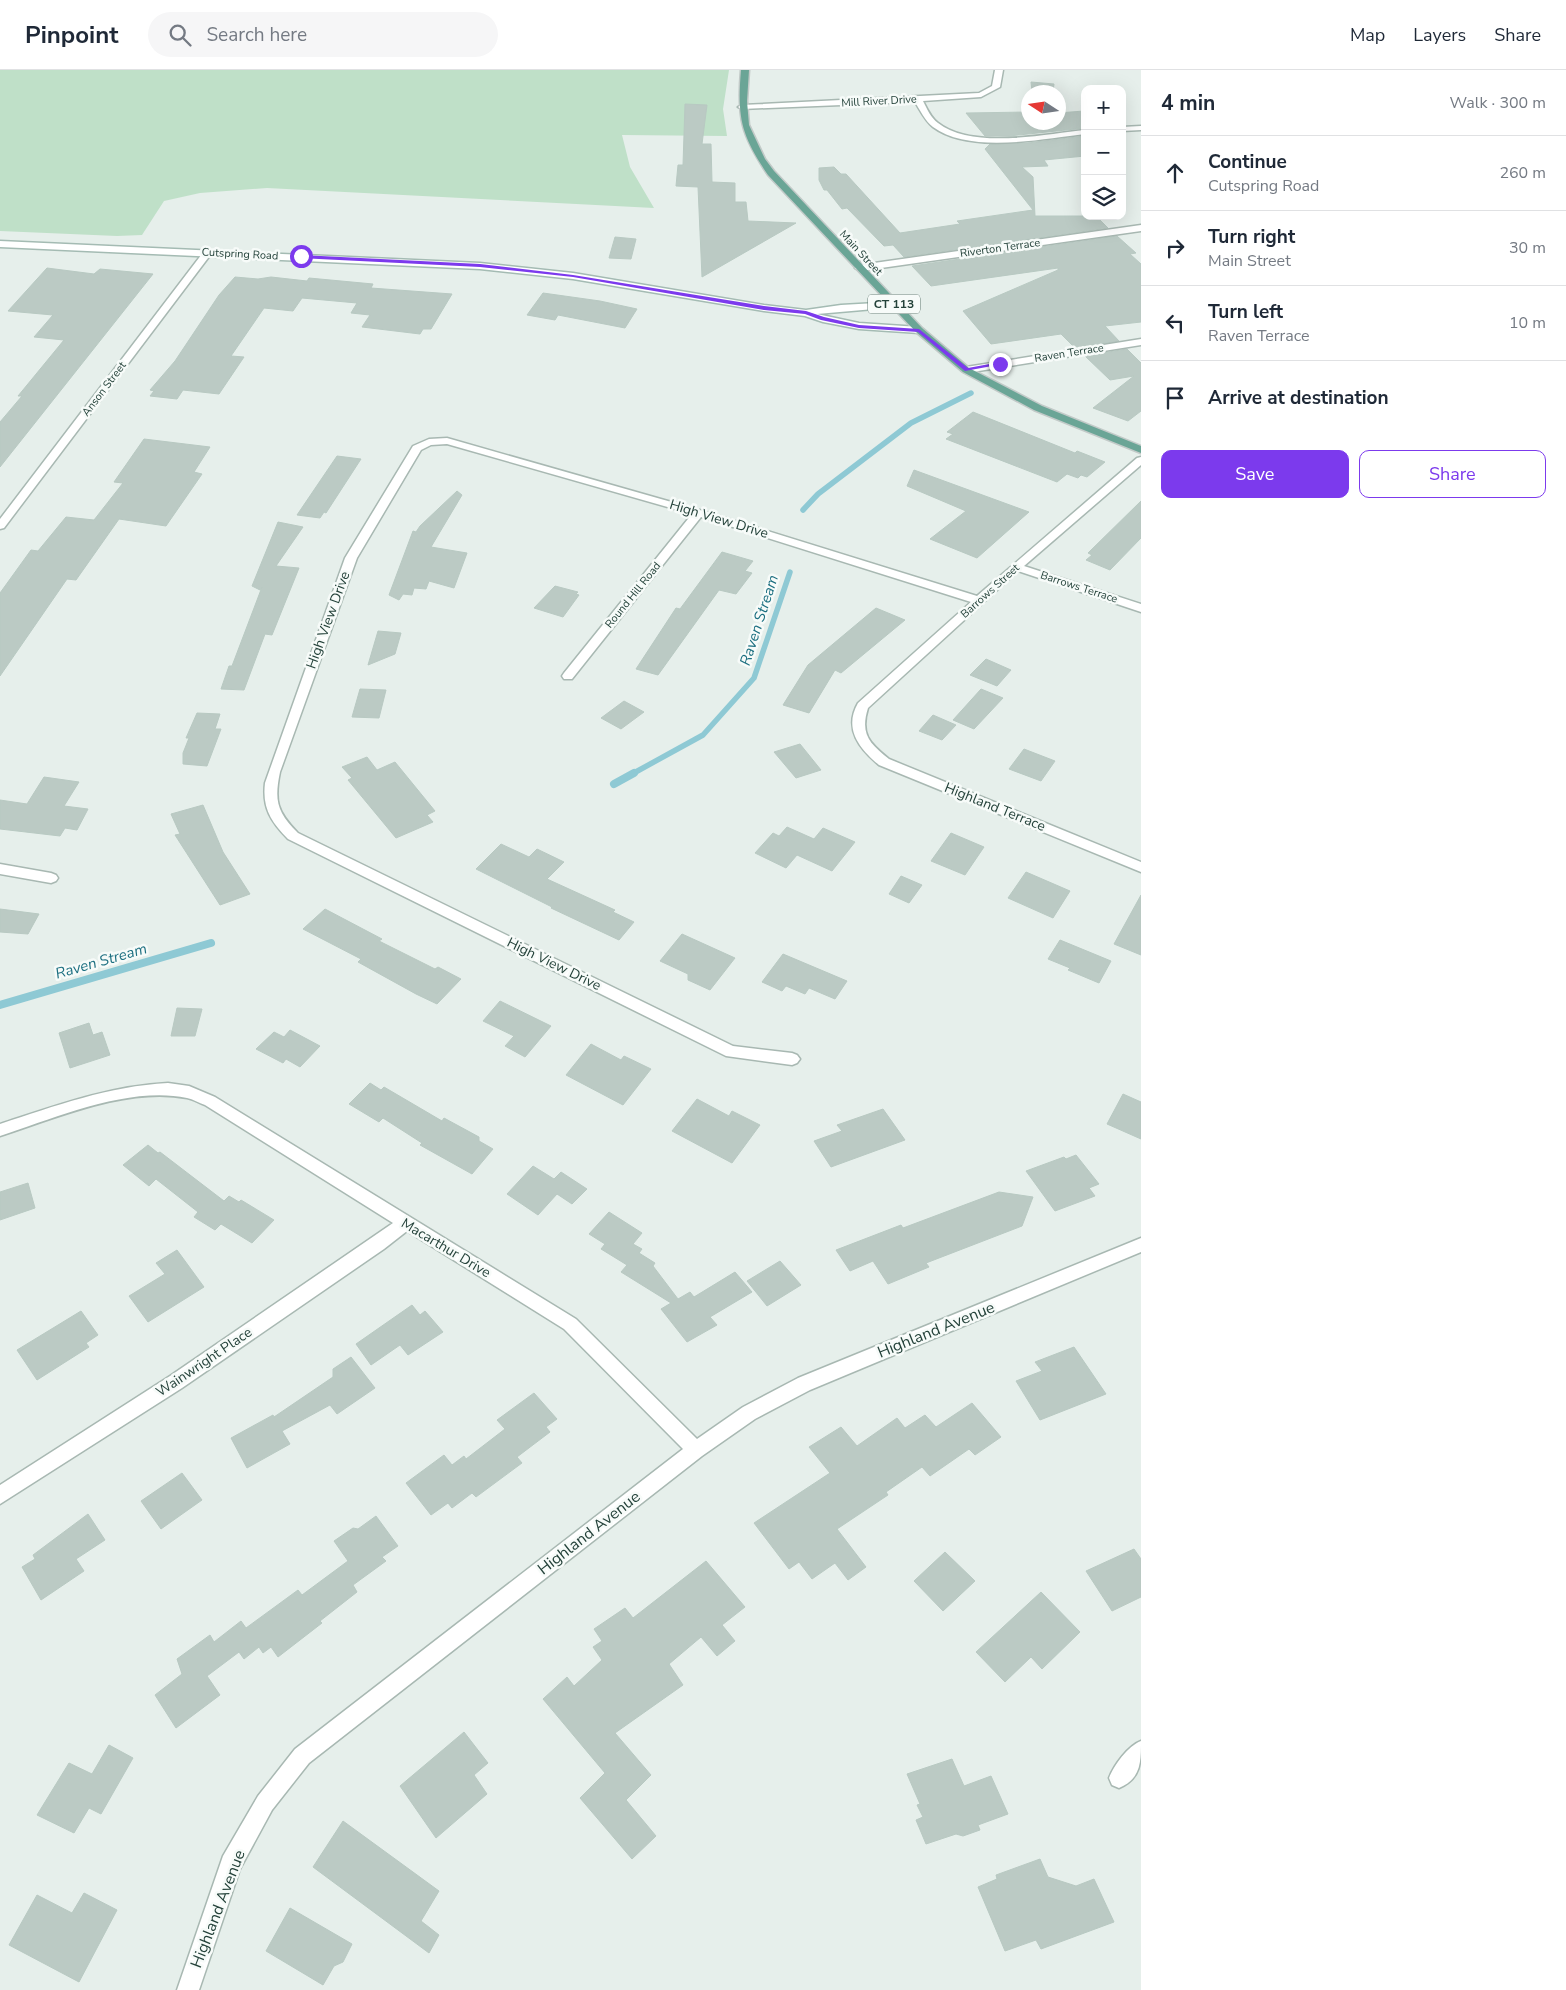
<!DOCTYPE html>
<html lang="en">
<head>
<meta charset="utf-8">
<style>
  body { margin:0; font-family:"Nunito Sans",sans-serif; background:#f6f6f7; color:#1f2937 }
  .controls { position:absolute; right:15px; top:15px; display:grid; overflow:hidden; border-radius:10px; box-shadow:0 5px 20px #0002 }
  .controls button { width:45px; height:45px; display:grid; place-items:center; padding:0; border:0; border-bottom:1px solid #e0e1e3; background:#fff; color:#1f2937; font:25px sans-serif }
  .compass { position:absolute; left:1021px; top:15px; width:45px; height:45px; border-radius:50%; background:#fff; box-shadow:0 5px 20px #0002; rotate:282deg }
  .stop { position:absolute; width:15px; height:15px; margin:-11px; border:4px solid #7c3aed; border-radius:50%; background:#fff }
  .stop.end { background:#7c3aed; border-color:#fff; box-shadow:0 1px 5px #0008 }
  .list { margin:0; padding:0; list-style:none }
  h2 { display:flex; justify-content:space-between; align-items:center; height:65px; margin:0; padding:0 20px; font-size:21px }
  h2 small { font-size:16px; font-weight:400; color:#747a83 }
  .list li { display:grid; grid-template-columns:32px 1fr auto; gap:15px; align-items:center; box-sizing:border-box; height:75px; padding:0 20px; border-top:1px solid #e0e1e3 }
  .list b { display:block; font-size:19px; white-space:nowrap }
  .list p { margin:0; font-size:16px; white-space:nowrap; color:#747a83 }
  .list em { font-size:16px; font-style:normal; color:#747a83 }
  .actions { display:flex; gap:10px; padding:15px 20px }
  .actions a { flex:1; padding:11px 0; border:1px solid #7c3aed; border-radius:10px; text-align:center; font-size:18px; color:#7c3aed }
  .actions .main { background:#7c3aed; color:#fff }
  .icon { flex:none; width:28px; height:28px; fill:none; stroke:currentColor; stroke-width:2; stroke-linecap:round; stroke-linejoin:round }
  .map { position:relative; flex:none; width:1141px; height:1920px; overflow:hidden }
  header { display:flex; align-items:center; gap:30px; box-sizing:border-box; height:70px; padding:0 25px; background:#fff; border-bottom:1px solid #e0e1e3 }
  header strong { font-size:24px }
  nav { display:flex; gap:28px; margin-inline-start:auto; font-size:18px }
  .search { width:350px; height:45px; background:#f6f6f7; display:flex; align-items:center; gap:12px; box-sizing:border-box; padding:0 18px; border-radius:28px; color:#747a83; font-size:19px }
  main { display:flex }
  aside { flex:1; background:#fff }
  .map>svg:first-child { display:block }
  .green { fill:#bfe0c8 }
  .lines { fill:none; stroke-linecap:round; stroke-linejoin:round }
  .stream-far1 { stroke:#8ec9d4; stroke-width:5.5 }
  .stream { stroke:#8ec9d4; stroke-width:8 }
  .building { fill:#bbcac4; stroke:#b8c9c2 }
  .street-casing { stroke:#a8b8b2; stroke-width:3 }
  .secondary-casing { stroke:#a4bbb3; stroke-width:3 }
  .primary-casing { stroke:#c2cac8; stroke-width:3 }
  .street { fill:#fff; fill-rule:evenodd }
  .secondary { fill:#fff; fill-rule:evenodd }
  .primary { fill:#6aa596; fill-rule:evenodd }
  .route { fill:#7c3aed }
  .labels { text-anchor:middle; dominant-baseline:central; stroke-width:5; stroke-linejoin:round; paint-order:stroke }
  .far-street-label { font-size:11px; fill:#24423a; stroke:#f7fbf9 }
  .shield { fill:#f7fbf9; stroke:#637a73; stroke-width:1 }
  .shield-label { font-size:12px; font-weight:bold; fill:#24423a }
  .street-label { font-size:14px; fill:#24423a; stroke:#f7fbf9 }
  .water-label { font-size:15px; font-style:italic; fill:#1c6f80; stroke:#f7fbf9 }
  .near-street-label { font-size:16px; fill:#24423a; stroke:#f7fbf9 }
</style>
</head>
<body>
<header>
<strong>Pinpoint</strong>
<div class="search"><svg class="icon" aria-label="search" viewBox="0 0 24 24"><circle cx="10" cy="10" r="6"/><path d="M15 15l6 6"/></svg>Search here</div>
<nav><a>Map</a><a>Layers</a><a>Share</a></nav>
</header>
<main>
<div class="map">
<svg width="1141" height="1920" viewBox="0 0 1141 1920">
  <rect width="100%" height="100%" fill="#e6efeb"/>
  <path class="green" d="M0,0h729l-6,39 4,27 -105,-1 8,32 24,41 -387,-20 -67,5 -36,8 -22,34 -25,1 -117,-5z"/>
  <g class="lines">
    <path class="stream-far1" d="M803,440l15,-16 93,-71 60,-30
      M632,704l71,-39 51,-57 36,-106"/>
    <path class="stream" d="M614,714l20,-11
      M0,935l211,-62"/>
  </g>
  <path class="building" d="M1031,12l23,2 -1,8h-21z
    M685,34l22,1 -5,39h9l1,38 23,1v19h11l2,19 48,2 -94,54 -4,-90 -22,-1 2,-21h5z
    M1084,41l1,17 -76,8h-24l-19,-23 62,-1v10h30v-9z
    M1085,66v20l-41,4 4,6 -26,1 11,10 2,39h61l12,12 -204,29 -11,-12 -9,1 -37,-38 -5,1 -15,-19h-3l-5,-10v-12l15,-1 7,7h5l54,59 60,-9 -3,-3 76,-11 -48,-61 5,-5 38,-1z
    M1117,166l19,17 -6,1 11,10v58l-36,4 14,15 -44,7 -14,-14 -70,10 -28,-33 95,-41v-2l-127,18 -19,-20z
    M615,167l21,2 -5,20 -22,-1z
    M47,198l47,6 6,-5 53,5 -153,193v-45l22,-26h-4l46,-56 -30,-3 19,-22 -45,-4z
    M235,207l23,2 13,-2 36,4 2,-3 64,6 -2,4 81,6 -21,35h-8l-3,5 -58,-7 8,-12 -19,-2 6,-10 -55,-5 -9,13 -29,-3 -33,48 13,1 -25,37 -36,-4 -6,9 -27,-3 4,-5 -4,-1 25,-29 44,-66z
    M543,223l57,8 37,8 -12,19 -67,-13 -3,5 -28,-5z
    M1127,279l14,14v48l-13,10 -35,-13 41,-32 -24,4 -25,-24z
    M973,342l102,41 2,-2 28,11 -18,15 -6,-2 -3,3 -11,-4 -10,8 -111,-43 7,-5 -6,-2z
    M144,369l66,8 -16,25 8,2 -36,52 -47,-7 -43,61 -9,-1 -67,97v-83l31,-43 7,1 28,-34 28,3 29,-37 -9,-1z
    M337,386l24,3 -35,54 -2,-1 -4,6 -23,-3z
    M914,400l115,42 -52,46 -47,-19 36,-28 -59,-25z
    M457,421l5,4 -31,52 36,6 -13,35 -25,-7 -3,8 -12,-1 -2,7 -9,-1 -4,6 -10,-5 24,-64 3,1 4,-6z
    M1141,431v37l-31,32 -24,-10 6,-5 -4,-2z
    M278,452l25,5 -27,39 23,2 -27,67 -7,-1 -21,56 -23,-1 8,-23h3l30,-79 -2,3 -8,-4z
    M722,482l31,9 -8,10 7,2 -16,21 -17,-4 -61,85 -22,-6 40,-61 4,1z
    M555,516l23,6 -2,2 3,1 -16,22 -29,-9z
    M876,538l29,12 -64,53 -6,-3 -26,43 -26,-8 25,-40z
    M378,561l23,2 -6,21 -27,11z
    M986,589l25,11 -14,16 -27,-11z
    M360,619l26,1 -7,28 -27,-1z
    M981,619l22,9 -29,31 -21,-9z
    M624,631l20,11 -23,17 -20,-11z
    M197,643l23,1 -5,15h6l-14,37 -24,-2v-11l6,-15h-3z
    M933,645l23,10 -14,15 -23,-9z
    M800,674l21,26 -25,8 -22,-26z
    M1024,679l31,12 -14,20 -32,-12z
    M367,687l10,13 18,-8 40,49 -8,4 6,7 -37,16 -48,-58 4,-2 -10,-11z
    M44,707l35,5 -15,24 24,3 -11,21 -12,-2 -5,8 -60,-7v-29l27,4z
    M203,735l20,47 27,42 -30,11 -45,-70 5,-1 -9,-20z
    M787,757l27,12 9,-11 32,14 -23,29 -35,-16 -11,13 -31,-15 18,-20 6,3z
    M951,763l33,14 -19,28 -34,-14z
    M501,774l28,13 8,-8 27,13 -17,17 68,31 -2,2 21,10 -15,18 -68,-32 1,-1 -76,-38z
    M1026,802l44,19 -17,27 -45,-20z
    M901,806l21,9 -13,18 -20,-9z
    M1141,825v60l-27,-11z
    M0,839l39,5 -11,20 -28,-2z
    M325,839l57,30 -3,2 56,28 3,-2 23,12 -24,25 -21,-10 -58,-32 3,-3 -58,-30z
    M682,864l53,24 -25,32 -22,-10v-6l-28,-13z
    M1060,870l51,21 -12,22 -31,-13 2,-2 -22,-9z
    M783,884l64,27 -12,18 -26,-11 -4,6 -19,-8 -4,5 -20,-9z
    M500,931l51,25 -26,31 -20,-11 9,-10 -31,-15z
    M177,938l25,1 -7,27h-24z
    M89,953l4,12 9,-3 8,23 -40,13 -11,-35z
    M290,960l30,16 -20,21 -14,-8 -3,4 -27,-14 18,-17 10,5z
    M591,974l30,16 3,-4 27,13 -28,36 -57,-30z
    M370,1013l11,7 3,-3 58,34 2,-3 35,19v4l14,8 -21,25 -52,-29 2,-2 -39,-25 -4,4 -30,-18z
    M1123,1024l18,8v37l-34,-15z
    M697,1029l32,17 3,-5 28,14 -28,38 -60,-32z
    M883,1039l22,31 -74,27 -17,-26 28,-10 -5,-6z
    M148,1075l10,8 2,-1 64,49 5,-5 10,6 2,-2 33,20 -22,23 -31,-19 -6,6 -21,-13 4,-5 -42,-33 -7,7 -26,-21z
    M1076,1085l23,29 -10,4 6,8 -40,15 -29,-40 38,-14 2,2z
    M533,1096l21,13 7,-7 26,17 -15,15 -15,-10 -19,21 -31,-21z
    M28,1113l7,25 -35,12v-28z
    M999,1122l34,5 -11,29 -96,37 3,4 -41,17 -15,-23 -23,10 -14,-21 65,-25 2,3z
    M609,1142l33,21 -9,11 9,5 -3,4 16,10 -2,3 25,33 12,-7 4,5 41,-25 17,20 -42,25 7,8 -30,17 -26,-33 10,-6 -50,-31 6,-7 -26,-16 4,-5 -16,-10z
    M177,1180l27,37 -56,35 -19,-26 36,-22 -9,-11z
    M780,1191l21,24 -34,21 -20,-25z
    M412,1235l8,10 5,-4 18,21 -35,23 -8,-10 -29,20 -15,-21z
    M81,1241l17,24 -12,8 3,4 -52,33 -20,-30z
    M1074,1277l32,47 -66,26 -24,-39 26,-10 -7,-9z
    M351,1287l24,31 -38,26 -7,-9 -48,26 8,13 -43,24 -16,-30 42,-23 1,2 59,-40v-8z
    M534,1323l23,26 -11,8 4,5 -33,25 5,6 -46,34 -4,-4 -20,15 -4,-5 -17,12 -25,-32 38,-28 8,10 12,-9 2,3 39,-30 -8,-9z
    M972,1333l29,34 -26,18 -6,-6 -39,27 -8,-9 -36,25 2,3 -51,34 29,38 -18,13 -13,-17 -23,16 -13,-17 -10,7 -35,-46 76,-50 -21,-26 32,-20 16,19 40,-28 8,10 20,-13 11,12z
    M182,1403l20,27 -41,29 -20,-28z
    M88,1444l17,26 -29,19 8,12 -43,29 -19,-33 13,-8 -2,-4z
    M376,1446l22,30 -16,11 4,4 -33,24 4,7 -37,29 2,2 -44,34 -7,-10 -8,6 -4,-6 -15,12 -5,-7 -32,24 13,19 -44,33 -21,-33 27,-21 -5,-15 33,-24 4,7 27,-21 5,7 52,-38 4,5 46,-34 -14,-20 19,-13 5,1z
    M1134,1479l7,10v38l-29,14 -26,-40z
    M945,1482l30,29 -32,30 -29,-30z
    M706,1491l39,46 -23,18 13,16 -18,15 -16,-19 -32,27 14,21 -68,48 36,42 -25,25 30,36 -24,23 -52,-61 25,-25 -62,-74 24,-22 7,9 28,-26 -9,-13 9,-6 -8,-12 31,-21 8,10z
    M1041,1522l39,40 -38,37 -11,-12 -26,25 -29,-30z
    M464,1662l24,31 -14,12 13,19 -51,44 -36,-52z
    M109,1675l24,13 -32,56 -12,-6 -15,25 -37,-18 32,-52 23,11z
    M952,1689l12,27 27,-10 17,38 -30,11 2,5 -17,6 -7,-2 -30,10 -10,-24 7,-3 -6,-12 3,-1 -13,-30z
    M343,1751l96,70 -18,30 18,14 -10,18 -116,-86z
    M1040,1789l8,18 28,9 18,-7 20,43 -73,27 -5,-9 -31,11 -27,-64 19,-8 -1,-4z
    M84,1823l33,17 -38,72 -70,-37 28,-50 35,18z
    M290,1838l62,36 -9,18 -9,4 -11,19 -57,-34z"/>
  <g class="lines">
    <defs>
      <path id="street" d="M995,0h8l-3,17 -19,10 -58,4c4,8 8,17 15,22 34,27 107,11 147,7v4c-43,5 -116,20 -152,-7 -8,-6 -13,-17 -18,-25l-173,7 -4,-2 4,-2 237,-12 13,-7z
        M1141,56v4l-19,1v-4z
        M1141,155v6l-281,40 -5,-3 5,-3z
        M208,179l3,1v4l-207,274 -4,1v-10l205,-269z
        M1141,269v6l-175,28 -5,-3 5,-3z
        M447,368l256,73 274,85 160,-138 4,-1v8l-117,101 117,38v8l-123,-41 -150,137c-8,26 1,35 21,51l252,103v10l-262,-107c-19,-16 -36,-36 -21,-62l113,-101 -270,-85 -129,162h-8l-2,-3 2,-3 128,-159 -245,-70 -16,1 -10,5 -64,108 -77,214c-6,29 -3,40 18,61l435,213 59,7 5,2 3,4 -3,4 -5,2 -66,-9 -438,-217c-17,-17 -26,-31 -23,-56l80,-225 68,-112 16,-7z
        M0,794l51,9 5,2 2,3 -2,3 -5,2 -51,-9z
        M168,1013l21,3 26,11 361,222 121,120 46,-32 55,-29 343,-140v14l-331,138 -55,29 -53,37 -393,307 -37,47 -32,59 -41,121h-22l46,-134 35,-60 37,-47 388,-300 -119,-120 -157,-98 -23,18 -202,139 -182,116v-19l170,-109 223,-153 -188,-118c-6,-2 -12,-6 -18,-7 -59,-12 -131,20 -187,38v-12c55,-18 109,-38 168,-41z
        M1141,1671c0,21 0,38 -22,47l-7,-3 -3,-7c5,-13 19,-32 32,-37z"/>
      <path id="secondary" d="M0,171l480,22 93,10 191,32 42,5 35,-5 53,-3 3,1v4l-80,7 42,9 60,4 5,3 -5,3 -60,-4 -36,-7 -18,-6 -41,-5 -191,-32 -93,-10 -480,-22z"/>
      <path id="primary" d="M741,0h8l-2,31 2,24 16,34 9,12 148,157 47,40 73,38 99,40v7l-107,-43 -71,-38 -47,-40 -148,-157c-27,-40 -31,-57 -27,-105z"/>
    </defs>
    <use href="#street" class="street-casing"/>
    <use href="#secondary" class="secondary-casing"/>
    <use href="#primary" class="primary-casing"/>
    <use href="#street" class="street"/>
    <use href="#secondary" class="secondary"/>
    <use href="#primary" class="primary"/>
  </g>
  <path class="route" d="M301,185l179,9 93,11 191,31 42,5 18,6 35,8 60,4 49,39 32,-6 3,2 -38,7 -47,-39 -59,-4 -38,-8 -16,-6 -41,-4 -191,-33 -93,-10 -181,-9z"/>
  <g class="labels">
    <g class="far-street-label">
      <text transform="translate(879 31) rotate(-3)">Mill River Drive</text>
      <text transform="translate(1000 178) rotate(-8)">Riverton Terrace</text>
      <text transform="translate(861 183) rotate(47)">Main Street</text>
      <text transform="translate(240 184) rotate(3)">Cutspring Road</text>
      <text transform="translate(1069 283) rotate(-9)">Raven Terrace</text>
      <text transform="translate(104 319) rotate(-53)">Anson Street</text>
      <text transform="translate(1079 517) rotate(18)">Barrows Terrace</text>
      <text transform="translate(990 521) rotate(-42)">Barrows Street</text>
      <text transform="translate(633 525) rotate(-51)">Round Hill Road</text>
    </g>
    <rect class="shield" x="868" y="224.5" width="52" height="19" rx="4"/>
    <g class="shield-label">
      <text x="894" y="234">CT 113</text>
    </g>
    <g class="street-label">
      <text transform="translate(719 449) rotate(17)">High View Drive</text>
      <text transform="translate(328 550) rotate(-70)">High View Drive</text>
      <text transform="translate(995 737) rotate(22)">Highland Terrace</text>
      <text transform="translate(554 894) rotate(26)">High View Drive</text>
      <text transform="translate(446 1178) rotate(31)">Macarthur Drive</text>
      <text transform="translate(204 1292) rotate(-34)">Wainwright Place</text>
    </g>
    <g class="water-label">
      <text transform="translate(759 550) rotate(-72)">Raven Stream</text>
      <text transform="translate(101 891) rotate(-16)">Raven Stream</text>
    </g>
    <g class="near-street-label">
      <text transform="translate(936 1260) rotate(-22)">Highland Avenue</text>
      <text transform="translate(589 1463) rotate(-38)">Highland Avenue</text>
      <text transform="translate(218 1839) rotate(-69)">Highland Avenue</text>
    </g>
  </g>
</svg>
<div class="controls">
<button>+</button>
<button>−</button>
<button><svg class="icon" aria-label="layers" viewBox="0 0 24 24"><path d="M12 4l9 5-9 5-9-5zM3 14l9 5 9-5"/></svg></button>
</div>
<svg class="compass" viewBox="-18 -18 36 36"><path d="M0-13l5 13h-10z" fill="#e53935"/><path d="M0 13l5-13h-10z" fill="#747a83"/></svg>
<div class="stop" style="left:301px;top:186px"></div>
<div class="stop end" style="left:1000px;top:294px"></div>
</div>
<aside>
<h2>4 min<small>Walk · 300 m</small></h2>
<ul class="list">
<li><svg class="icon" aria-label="ahead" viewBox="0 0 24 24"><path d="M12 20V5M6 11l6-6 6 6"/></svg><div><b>Continue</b><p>Cutspring Road</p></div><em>260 m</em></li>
<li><svg class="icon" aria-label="right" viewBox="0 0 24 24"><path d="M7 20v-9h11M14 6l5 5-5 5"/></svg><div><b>Turn right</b><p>Main Street</p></div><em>30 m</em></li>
<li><svg class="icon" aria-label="left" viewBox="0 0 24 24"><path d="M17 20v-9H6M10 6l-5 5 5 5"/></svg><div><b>Turn left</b><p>Raven Terrace</p></div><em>10 m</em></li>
<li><svg class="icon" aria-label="arrive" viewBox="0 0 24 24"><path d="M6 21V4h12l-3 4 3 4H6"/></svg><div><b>Arrive at destination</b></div></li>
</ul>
<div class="actions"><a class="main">Save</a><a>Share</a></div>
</aside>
</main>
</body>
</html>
